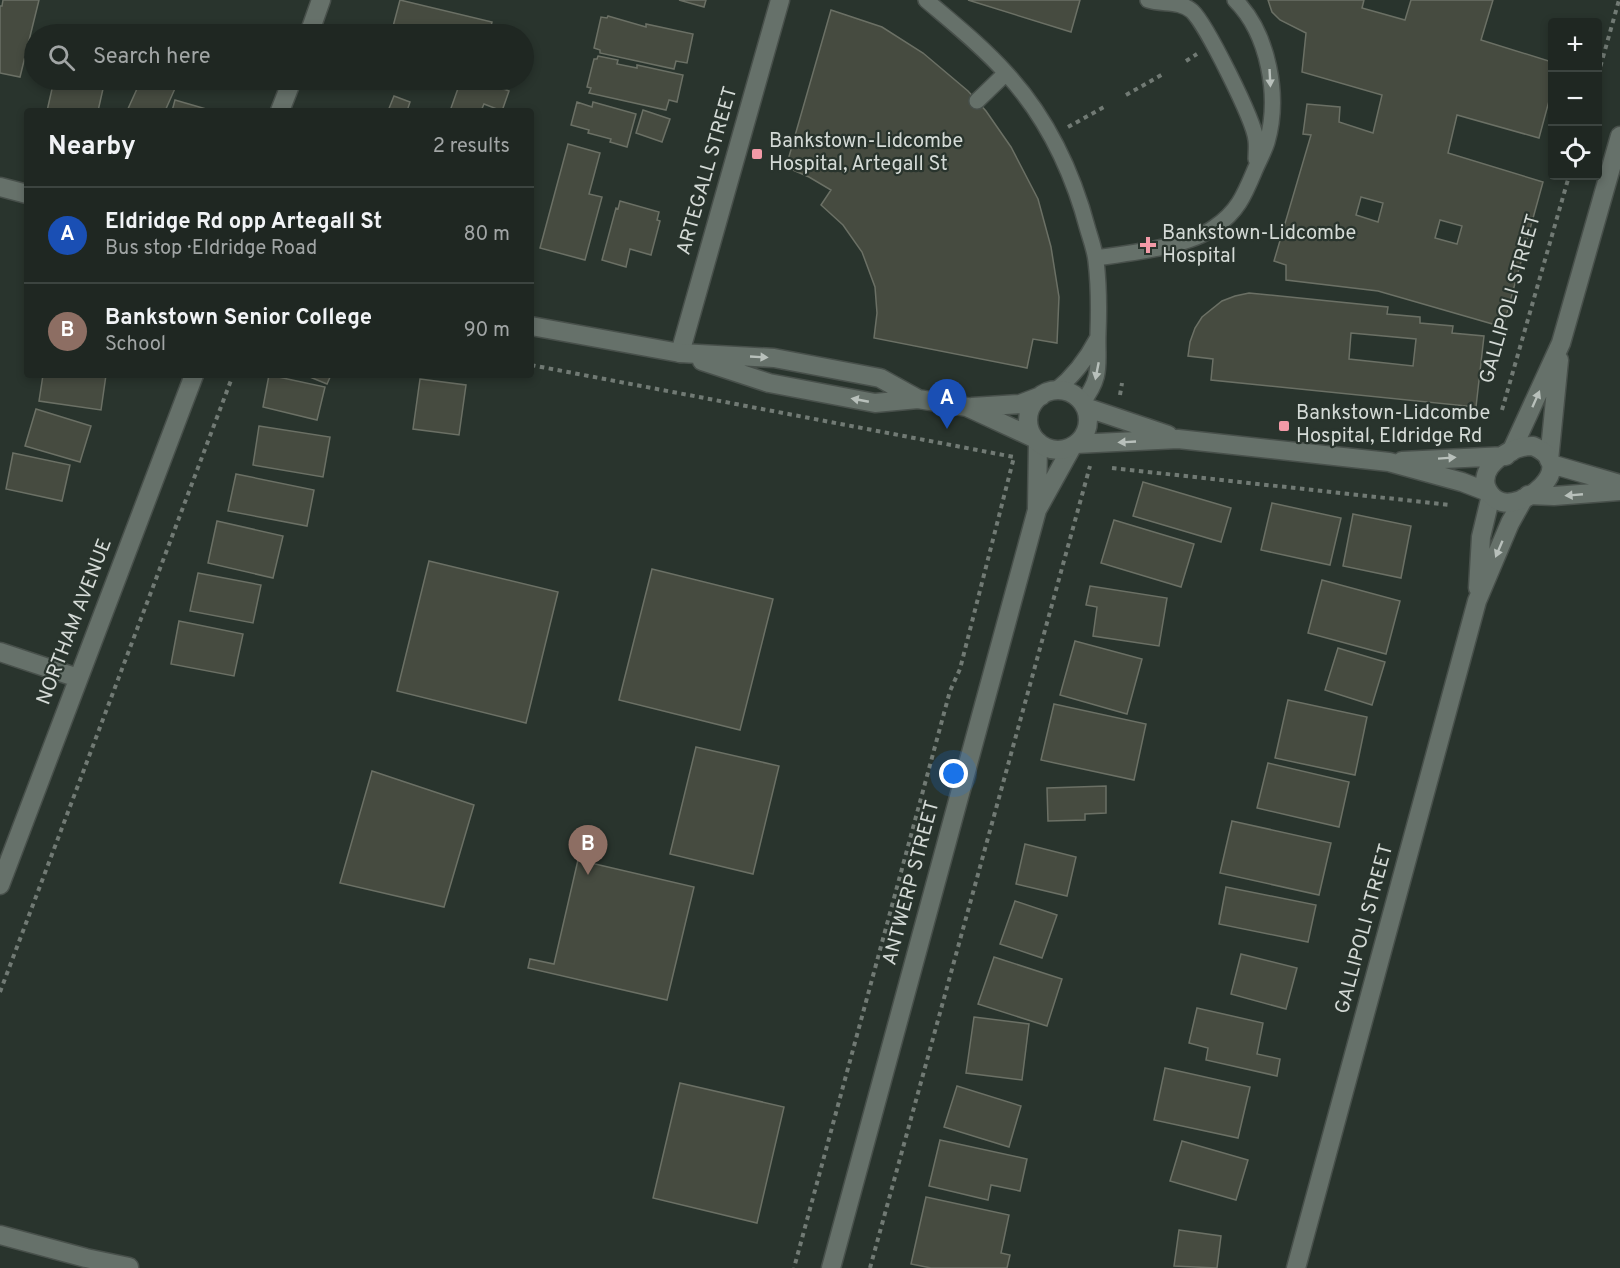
<!DOCTYPE html>
<html lang="en">
<head>
<meta charset="utf-8">
<style>
  body { margin:0; font-family:Overpass,sans-serif; background:#2c332f; color:#f1f3f6 }
  .controls { position:absolute; right:18px; top:18px; display:grid; overflow:hidden; border-radius:6px; box-shadow:0 3px 9px #0003 }
  .controls button { width:54px; height:54px; display:grid; place-items:center; padding:0; border:0; border-bottom:2px solid #3c4440; background:#1f2722; color:#f1f3f6; font:30px sans-serif }
  .you { position:absolute; left:954px; top:774px; width:21px; height:21px; margin:-15px; border:4px solid #fff; border-radius:50%; background:#1a73e8; box-shadow:0 0 0 9px #1a73e833 }
  .badge { display:grid; place-items:center; width:39px; height:39px; border-radius:50%; background:#8c9099; color:#fff; font-size:20px; font-weight:700 }
  .pin { position:absolute; translate:-50% -50px; filter:drop-shadow(0 2px 3px #0008) }
  .pin::after { content:''; position:absolute; top:32px; width:21px; height:18px; background:inherit; clip-path:polygon(0 0,100% 0,50% 100%) }
  .list { margin:0; padding:0; list-style:none }
  h2 { display:flex; justify-content:space-between; align-items:center; height:78px; margin:0; padding:0 24px; font-size:26px }
  h2 small { font-size:20px; font-weight:400; color:#a1a5a5 }
  .list li { display:grid; grid-template-columns:39px 1fr auto; gap:18px; align-items:center; box-sizing:border-box; height:96px; padding:0 24px; border-top:2px solid #3c4440 }
  .list b { display:block; font-size:22px; white-space:nowrap }
  .list p { margin:0; font-size:20px; white-space:nowrap; color:#a1a5a5 }
  .list em { font-size:20px; font-style:normal; color:#a1a5a5 }
  .icon { flex:none; width:33px; height:33px; fill:none; stroke:currentColor; stroke-width:2; stroke-linecap:round; stroke-linejoin:round }
  .map { position:relative; flex:none; width:1620px; height:1268px; overflow:hidden }
  .search { position:absolute; background:#1f2722; box-shadow:0 3px 9px #0003; left:24px; top:24px; width:510px; height:66px; display:flex; align-items:center; gap:15px; box-sizing:border-box; padding:0 21px; border-radius:33px; color:#a1a5a5; font-size:22px }
  .panel { position:absolute; background:#1f2722; box-shadow:0 3px 9px #0003; left:24px; top:108px; width:510px; height:270px; border-radius:6px }
  .map>svg:first-child { display:block }
  .building { fill:#464b40; stroke:#6b7065; stroke-width:1.5; fill-rule:evenodd }
  .lines { fill:none; stroke-linecap:round; stroke-linejoin:round }
  .service-casing { stroke:#48504b; stroke-width:18 }
  .minor-casing { stroke:#48504b; stroke-width:21 }
  .tertiary-casing { stroke:#48504b; stroke-width:21 }
  .path { stroke:#717a74; stroke-width:4; stroke-dasharray:4.5 4.5; stroke-linecap:butt }
  .service { stroke:#66716a; stroke-width:15 }
  .minor { stroke:#66716a; stroke-width:18 }
  .tertiary { stroke:#66716a; stroke-width:18 }
  .oneway { fill:#b8c0bb }
  .poi-dot { fill:#f39aa7; stroke:#29342d; stroke-width:2 }
  .labels { text-anchor:middle; dominant-baseline:central; stroke-width:4.5; stroke-linejoin:round; paint-order:stroke }
  .poi-label { font-size:20px; fill:#d4dad6; stroke:#29342d; text-anchor:start }
  .street-label { font-size:20px; fill:#d4dad6; stroke:#29342d }
</style>
</head>
<body>
<div class="map">
<svg width="1620" height="1268" viewBox="0 0 1620 1268">
  <rect width="100%" height="100%" fill="#29342d"/>
  <path class="building" d="M3,0h36l-19,77 -20,-4v-67h2z
    M400,0l92,22 -3,12h-98z
    M679,0h27l-2,7z
    M968,0h112l-9,32z
    M1268,0h96l-2,8 43,12 6,-20h82l-12,40 71,22v28l-13,48 -82,-23 -9,38 95,29 -40,145 -125,-36 -92,-11v-15l-12,-4 37,-126 -8,-1 4,-30 33,3 -1,15 34,11 9,-38 -80,-23 4,-39 -26,-13 -8,-8zM1361,197l22,6 -5,19 -22,-7zM1440,220l22,6 -5,18 -22,-6z
    M831,10l51,17 41,26 45,38 18,20 25,36 27,52 13,48 8,50 -2,46 -24,-4 -6,29 -153,-30 3,-25 -2,-26 -13,-35 -19,-27 -22,-20 10,-15 -22,-13 -23,-10z
    M608,16l38,11v-3l47,10 -6,29 -11,-2 -2,8 -74,-16v-3l-6,-2 7,-31 6,1z
    M598,56l20,4 -1,4 20,4v-3l46,10 -6,27 -8,-2 -3,10 -77,-17 2,-5 -4,-1 7,-28h3z
    M54,80h51l-7,31h-51z
    M141,80h27l9,4 -12,27h-38z
    M461,80h19l29,11 -7,20 -18,-7 -3,7h-31z
    M394,96l16,6 -3,9h-19z
    M175,100l38,11h-41z
    M577,102l15,5 1,-5 43,12 -9,33 -17,-5 1,-3 -23,-6 1,-3 -18,-5z
    M643,110l27,9 -8,23 -26,-9z
    M568,144l32,9 -11,41 13,3 -17,63 -45,-12z
    M620,201l39,11 -2,8 3,1 -9,34 -21,-6 -4,18 -24,-7 14,-52 2,1z
    M1249,293l139,14 -1,7 33,3v6l33,3 -1,7 32,3 -8,71 -265,-27 2,-21 -25,-3 2,-14 5,-14 7,-11 20,-16 13,-5zM1351,333l65,6 -3,27 -64,-7z
    M43,375h63l-5,35 -62,-9z
    M269,375l56,12 -8,33 -54,-13z
    M305,375h26l-4,9z
    M420,379l46,6 -7,50 -46,-6z
    M36,409l55,17 -11,36 -55,-16z
    M259,426l71,11 -7,40 -70,-12z
    M13,453l57,12 -8,36 -56,-12z
    M236,474l78,16 -7,36 -79,-15z
    M1143,482l88,26 -10,34 -88,-26z
    M1272,503l69,15 -11,47 -69,-15z
    M1353,514l58,12 -10,52 -58,-12z
    M1114,520l80,24 -13,43 -80,-24z
    M217,521l66,15 -10,42 -65,-15z
    M429,561l129,31 -32,131 -129,-32z
    M652,569l121,30 -33,131 -121,-30z
    M198,573l63,12 -8,38 -63,-12z
    M1322,580l78,21 -14,53 -78,-21z
    M1090,586l77,12 -8,48 -66,-10 4,-29 -11,-2z
    M179,621l64,13 -9,42 -63,-12z
    M1075,641l67,18 -15,55 -67,-19z
    M1338,648l47,14 -13,43 -47,-15z
    M1288,700l79,17 -12,58 -80,-17z
    M1054,704l92,20 -12,56 -93,-20z
    M696,747l83,19 -26,108 -83,-20z
    M1268,763l81,19 -10,45 -82,-19z
    M372,771l102,34 -30,102 -104,-24z
    M1106,786v27l-21,1v6l-37,1 -1,-33z
    M1232,821l99,22 -12,52 -99,-22z
    M1025,844l51,13 -9,39 -51,-12z
    M578,860l116,27 -27,113 -139,-32 2,-9 24,5z
    M1226,887l90,18 -8,37 -89,-18z
    M1015,901l42,14 -15,43 -42,-14z
    M1241,954l56,14 -11,41 -55,-15z
    M994,957l68,22 -15,47 -69,-22z
    M1197,1008l66,15 -6,31 23,5 -3,17 -71,-16 2,-12 -19,-5z
    M974,1017l55,7 -7,56 -56,-7z
    M1165,1068l85,19 -12,51 -84,-18z
    M680,1083l104,24 -27,116 -104,-25z
    M957,1086l64,20 -12,41 -65,-20z
    M940,1140l87,19 -7,32 -29,-6 -3,15 -59,-14z
    M1182,1141l66,19 -12,40 -66,-19z
    M926,1197l83,18 -8,38 9,2 -3,13h-76l-20,-4z
    M1179,1230l42,6 -4,32 -43,-2z"/>
  <g class="lines">
    <defs>
      <path id="service" d="M926,0c27,23 57,47 81,74 40,44 66,99 81,156 3,10 7,21 8,31 3,25 3,48 2,73 -1,31 5,42 -16,69
        M1148,0c15,5 31,0 44,11 14,13 62,109 64,129 1,6 0,13 0,19
        M977,101l29,-28
        M1096,258c34,-5 92,-11 119,-31 22,-15 29,-31 39,-55 4,-10 10,-20 13,-30 13,-45 2,-108 -32,-142
        M1055,391c19,-15 31,-31 42,-52"/>
      <path id="minor" d="M309,34l12,-34
        M280,111l12,-31
        M680,353l100,-353
        M1511,452l50,-109 59,-207
        M1549,460l10,-100
        M1037,508l1,-66
        M1478,588l3,-51 10,-42
        M0,652l78,26
        M0,885l194,-510
        M0,1235l86,23 43,9
        M831,1268l206,-758 35,-63
        M1296,1268l181,-667 33,-78 14,-25"/>
      <path id="tertiary" d="M0,187l27,7
        M531,326l149,27 94,5 106,20 38,21
        M702,361l67,22 106,20 43,-4 49,8 67,31
        M1028 420a30 30 0 1 1 60 0a30 30 0 1 1-60 0Z
        M972,407l48,-3 21,-8
        M1085,407l83,28
        M1076,444l102,-5 211,23 73,20 26,10
        M1533,446c49,21 -13,68 -36,54 -5,-3 -9,-8 -11,-14 -6,-23 28,-41 47,-40z
        M1402,461l104,-5
        M1551,464l69,20
        M1528,495l26,1 66,-5"/>
    </defs>
    <use href="#service" class="service-casing"/>
    <use href="#minor" class="minor-casing"/>
    <use href="#tertiary" class="tertiary-casing"/>
    <path class="path" d="M1186,61l11,-7
      M1598,75l21,-75
      M1126,95l39,-22
      M1068,127l36,-20
      M531,365l483,92 -54,212 -10,22 -156,577
      M1120,395l2,-12
      M1502,410l67,-234
      M1112,468l338,37
      M0,992l233,-617
      M870,1268l220,-802"/>
    <use href="#service" class="service"/>
    <use href="#minor" class="minor"/>
    <use href="#tertiary" class="tertiary"/>
  </g>
  <defs><path id="oneway-solid" d="M-6-.8H1V-3.2L6.5 0L1 3.2V.8H-6Z" transform="scale(1.5)"/></defs>
  <g class="oneway">
    <use href="#oneway-solid" transform="translate(1270 78) rotate(87)"/>
    <use href="#oneway-solid" transform="translate(759 357) rotate(3)"/>
    <use href="#oneway-solid" transform="translate(1097 371) rotate(101)"/>
    <use href="#oneway-solid" transform="translate(1536 399) rotate(-66)"/>
    <use href="#oneway-solid" transform="translate(860 400) rotate(-169)"/>
    <use href="#oneway-solid" transform="translate(1127 442) rotate(177)"/>
    <use href="#oneway-solid" transform="translate(1447 458) rotate(-4)"/>
    <use href="#oneway-solid" transform="translate(1574 495) rotate(175)"/>
    <use href="#oneway-solid" transform="translate(1499 549) rotate(113)"/>
  </g>
  <g class="poi-dot">
    <rect x="751" y="148" width="12" height="12" rx="3"/>
    <path d="M1145 236h6v6h6v6h-6v6h-6v-6h-6v-6h6z"/>
    <rect x="1278" y="420" width="12" height="12" rx="3"/>
  </g>
  <g class="labels">
    <g class="poi-label">
      <text x="769" y="142">Bankstown-Lidcombe<tspan x="769" dy="23">Hospital, Artegall St</tspan></text>
      <text x="1162" y="234">Bankstown-Lidcombe<tspan x="1162" dy="23">Hospital</tspan></text>
      <text x="1296" y="414">Bankstown-Lidcombe<tspan x="1296" dy="23">Hospital, Eldridge Rd</tspan></text>
    </g>
    <g class="street-label">
      <text transform="translate(708 171) rotate(-74)">ARTEGALL STREET</text>
      <text transform="translate(1511 299) rotate(-74)">GALLIPOLI STREET</text>
      <text transform="translate(75 622) rotate(-69)">NORTHAM AVENUE</text>
      <text transform="translate(912 883) rotate(-75)">ANTWERP STREET</text>
      <text transform="translate(1365 929) rotate(-75)">GALLIPOLI STREET</text>
    </g>
  </g>
</svg>
<div class="controls">
<button>+</button>
<button>−</button>
<button><svg class="icon" aria-label="locate" viewBox="0 0 24 24"><circle cx="12" cy="12" r="6"/><path d="M12 2v4M12 18v4M2 12h4M18 12h4"/></svg></button>
</div>
<div class="you"></div>
<div class="pin badge" style="left:947px;top:429px;background:#1a4fb4">A</div>
<div class="pin badge" style="left:588px;top:875px;background:#8d6e63">B</div>
<div class="search"><svg class="icon" aria-label="search" viewBox="0 0 24 24"><circle cx="10" cy="10" r="6"/><path d="M15 15l6 6"/></svg>Search here</div>
<section class="panel">
<h2>Nearby<small>2 results</small></h2>
<ul class="list">
<li><span class="badge" style="background:#1a4fb4">A</span><div><b>Eldridge Rd opp Artegall St</b><p>Bus stop · Eldridge Road</p></div><em>80 m</em></li>
<li><span class="badge" style="background:#8d6e63">B</span><div><b>Bankstown Senior College</b><p>School</p></div><em>90 m</em></li>
</ul>
</section>
</div>
</body>
</html>
